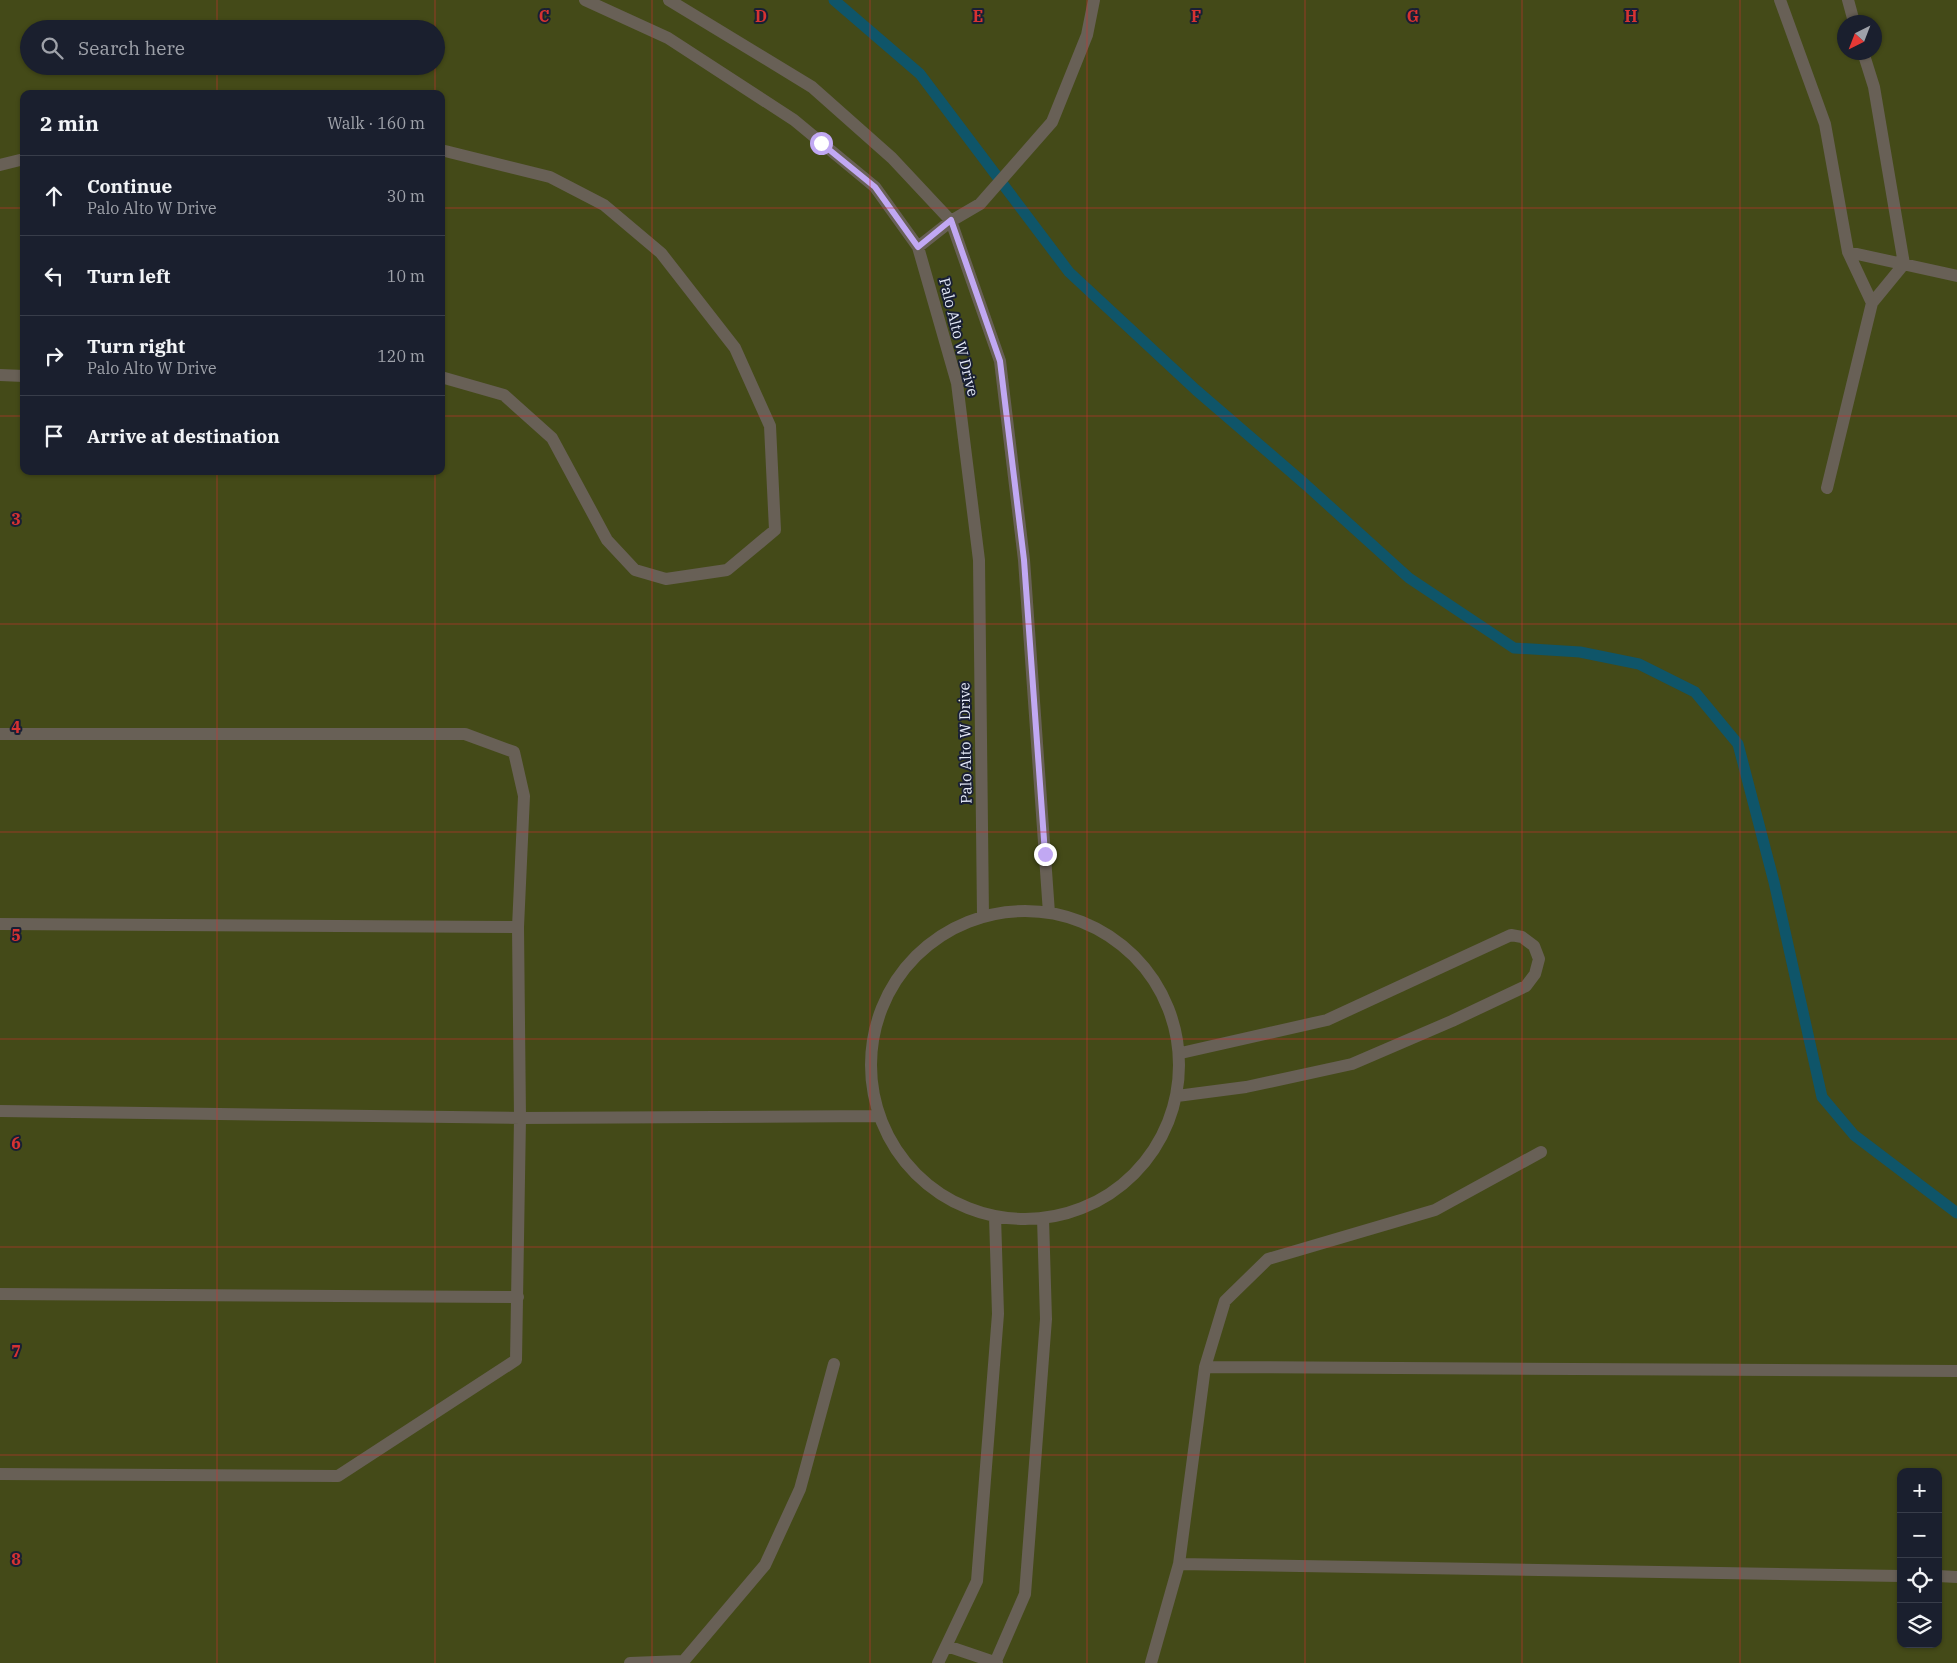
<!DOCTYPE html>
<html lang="en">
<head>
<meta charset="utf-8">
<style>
  body { margin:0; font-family:"IBM Plex Serif",serif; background:#272c3a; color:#f1f3f6 }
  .controls { position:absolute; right:15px; bottom:15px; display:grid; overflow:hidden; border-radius:10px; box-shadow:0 1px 4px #0004 }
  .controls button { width:45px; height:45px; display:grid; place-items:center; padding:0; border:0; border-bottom:1px solid #383d4a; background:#1a1f2e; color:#f1f3f6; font:25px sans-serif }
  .compass { position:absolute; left:1837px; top:15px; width:45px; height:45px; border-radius:50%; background:#1a1f2e; box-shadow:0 1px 4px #0004; rotate:222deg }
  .stop { position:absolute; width:15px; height:15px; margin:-11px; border:4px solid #c1a8f3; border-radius:50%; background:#fff }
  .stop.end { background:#c1a8f3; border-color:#fff; box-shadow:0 1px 5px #0008 }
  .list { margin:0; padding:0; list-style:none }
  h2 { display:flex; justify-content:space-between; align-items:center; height:65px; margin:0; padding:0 20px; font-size:21px }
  h2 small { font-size:16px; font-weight:400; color:#9fa2aa }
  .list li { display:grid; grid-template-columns:32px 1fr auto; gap:15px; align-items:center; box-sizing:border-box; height:80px; padding:0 20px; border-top:1px solid #383d4a }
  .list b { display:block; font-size:19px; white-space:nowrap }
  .list p { margin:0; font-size:16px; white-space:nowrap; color:#9fa2aa }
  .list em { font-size:16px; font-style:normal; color:#9fa2aa }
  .icon { flex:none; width:28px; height:28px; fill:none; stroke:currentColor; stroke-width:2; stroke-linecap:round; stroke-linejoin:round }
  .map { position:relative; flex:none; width:1957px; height:1663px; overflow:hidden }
  .search { position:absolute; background:#1a1f2e; box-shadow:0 1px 4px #0004; left:20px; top:20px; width:425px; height:55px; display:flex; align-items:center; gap:12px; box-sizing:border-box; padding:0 18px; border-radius:28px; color:#9fa2aa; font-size:19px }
  .panel { position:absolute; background:#1a1f2e; box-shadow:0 1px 4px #0004; left:20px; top:90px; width:425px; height:385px; border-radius:10px }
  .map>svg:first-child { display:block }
  .green { fill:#444a18; fill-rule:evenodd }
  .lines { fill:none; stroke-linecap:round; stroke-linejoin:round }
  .stream { stroke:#0f5569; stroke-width:11 }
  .minor { stroke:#686056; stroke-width:12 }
  .route { stroke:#c1a8f3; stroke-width:6 }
  .grid { fill:none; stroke:#d73232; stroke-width:1; stroke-opacity:0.55 }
  .labels { text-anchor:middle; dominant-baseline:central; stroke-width:4; stroke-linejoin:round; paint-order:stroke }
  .street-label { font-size:15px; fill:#e6ebf9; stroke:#191f34 }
  .grid-label { font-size:16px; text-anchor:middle; font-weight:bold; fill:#d73232; stroke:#191f34; stroke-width:4; stroke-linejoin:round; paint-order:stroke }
</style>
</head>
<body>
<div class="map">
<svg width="1957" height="1663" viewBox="0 0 1957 1663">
  <rect width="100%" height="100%" fill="#23293e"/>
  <path class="green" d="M0,0h1957v1663h-1957zM1844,22h30v30h-30zM29,29h407v37h-407zM24,94h417v377h-417zM1901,1472h37v172h-37z"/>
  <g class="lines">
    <path class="stream" d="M834,0l86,74 149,198 127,118 109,94 104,94 105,70 66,4 59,12 56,28 43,52 36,138 48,215 32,38 103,78"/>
    <path class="minor" d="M585,0l83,38 126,82 81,67 43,60 39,136 22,177 4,356
      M669,0l143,87 80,71 59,63 49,140 24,199 25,353
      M1780,0l45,124 23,128 24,51
      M1848,0l6,22
      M441,150l109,27 54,28 57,48 74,95 35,78 5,104 -48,40 -61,9 -31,-9 -28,-30 -55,-102 -48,-43 -63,-18
      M0,165l24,-6
      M918,247l33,-26 29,-17 72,-82 35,-87 7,-35
      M1848,252l109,24
      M0,375l24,1
      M1827,488l45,-185 32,-39 -30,-177 -11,-35
      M0,734h465l49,18 10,44 -6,131 2,191 -4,242 -178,116 -338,-2
      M871 1065a154 154 0 1 1 308 0a154 154 0 1 1-308 0Z
      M0,924l518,3
      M1177,1096l69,-9 106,-23 100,-43 74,-35 9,-12 4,-15 -5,-13 -12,-9 -11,-2 -184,85 -146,33
      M0,1111l520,7 360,-2
      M1541,1152l-106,58 -167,49 -43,42 -20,66 752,4
      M0,1294l518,3
      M1179,1564l722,12
      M1938,1576l19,1
      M947,1646l50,17
      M630,1663l52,-2
      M682,1663l83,-98 35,-76 34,-125
      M938,1663l39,-82 21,-267 -3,-98
      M995,1663l30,-69 21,-275 -3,-101
      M1151,1663l28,-99 26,-197"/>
  </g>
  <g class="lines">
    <path class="route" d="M821,143l54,44 43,60 33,-27 49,141 24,199 21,294"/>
  </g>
  <path class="grid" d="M217,0v29M435,0v29M652,0v1663M870,0v1663M1087,0v1663M1305,0v1663M1522,0v1663M1740,0v1663M217,66v28M435,66v28M0,208h24M441,208h1516M0,416h24M441,416h1516M217,471v1192M435,471v1192M0,624h1957M0,832h1957M0,1039h1957M0,1247h1957M0,1455h1957"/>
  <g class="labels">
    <g class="street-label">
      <text transform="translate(959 337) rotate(76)">Palo Alto W Drive</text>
      <text transform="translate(965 743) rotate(-91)">Palo Alto W Drive</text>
    </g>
  </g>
  <g class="grid-label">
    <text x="544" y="22">C</text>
    <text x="761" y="22">D</text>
    <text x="978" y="22">E</text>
    <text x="1196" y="22">F</text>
    <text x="1413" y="22">G</text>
    <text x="1631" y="22">H</text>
    <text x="16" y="525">3</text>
    <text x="16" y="733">4</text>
    <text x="16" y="941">5</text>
    <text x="16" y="1149">6</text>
    <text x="16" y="1357">7</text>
    <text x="16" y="1565">8</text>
  </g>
</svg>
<div class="controls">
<button>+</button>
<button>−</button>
<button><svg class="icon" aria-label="locate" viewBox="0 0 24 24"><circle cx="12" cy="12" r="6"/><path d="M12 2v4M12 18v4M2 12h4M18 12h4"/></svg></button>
<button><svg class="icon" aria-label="layers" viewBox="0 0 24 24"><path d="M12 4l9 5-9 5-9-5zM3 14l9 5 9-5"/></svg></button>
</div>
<svg class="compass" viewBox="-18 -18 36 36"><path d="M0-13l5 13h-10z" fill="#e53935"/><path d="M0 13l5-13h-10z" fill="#9fa2aa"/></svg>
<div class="stop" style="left:821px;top:143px"></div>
<div class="stop end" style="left:1045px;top:854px"></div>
<div class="search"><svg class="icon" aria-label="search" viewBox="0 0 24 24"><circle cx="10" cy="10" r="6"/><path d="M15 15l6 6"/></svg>Search here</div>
<section class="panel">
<h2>2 min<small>Walk · 160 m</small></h2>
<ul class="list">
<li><svg class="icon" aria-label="ahead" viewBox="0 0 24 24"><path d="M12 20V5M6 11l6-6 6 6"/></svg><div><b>Continue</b><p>Palo Alto W Drive</p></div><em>30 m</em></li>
<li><svg class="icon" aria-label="left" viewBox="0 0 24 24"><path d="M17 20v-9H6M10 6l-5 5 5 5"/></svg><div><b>Turn left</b></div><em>10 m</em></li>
<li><svg class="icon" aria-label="right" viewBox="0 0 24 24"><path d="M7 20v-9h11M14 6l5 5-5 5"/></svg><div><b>Turn right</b><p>Palo Alto W Drive</p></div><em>120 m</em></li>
<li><svg class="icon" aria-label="arrive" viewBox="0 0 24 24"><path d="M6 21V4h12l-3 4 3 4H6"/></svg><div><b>Arrive at destination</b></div></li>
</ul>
</section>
</div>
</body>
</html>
